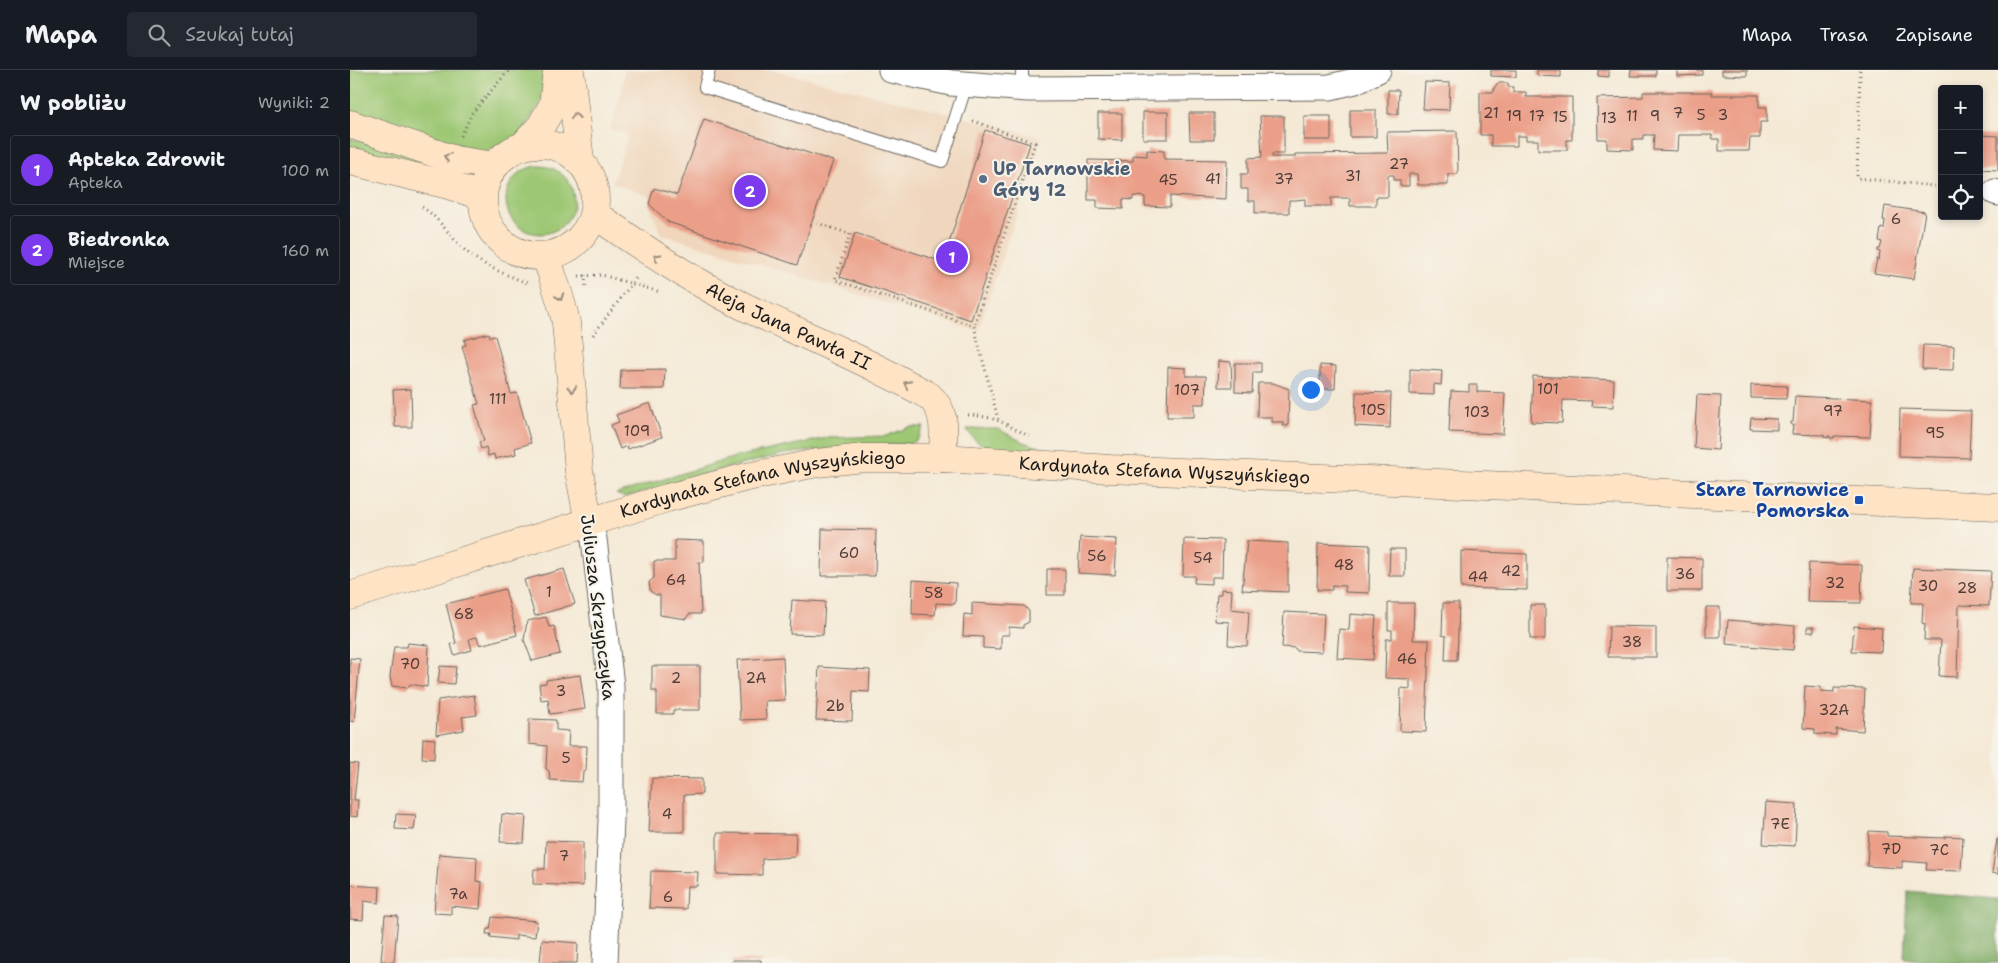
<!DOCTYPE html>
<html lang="pl">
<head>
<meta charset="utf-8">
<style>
  body { margin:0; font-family:"Shantell Sans",sans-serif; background:#242831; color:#f1f3f6 }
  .controls { position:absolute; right:15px; top:15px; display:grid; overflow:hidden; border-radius:5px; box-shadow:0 2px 8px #0003 }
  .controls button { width:45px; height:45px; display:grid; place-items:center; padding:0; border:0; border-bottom:1px solid #363941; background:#171b24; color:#f1f3f6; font:25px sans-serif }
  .you { position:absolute; left:960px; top:319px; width:18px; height:18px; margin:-12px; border:4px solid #fff; border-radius:50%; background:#1a73e8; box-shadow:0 0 0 8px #1a73e833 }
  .badge { display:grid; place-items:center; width:32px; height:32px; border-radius:50%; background:#7c3aed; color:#fff; font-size:16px; font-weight:700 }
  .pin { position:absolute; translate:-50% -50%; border:2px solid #fff; box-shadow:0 1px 5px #0006 }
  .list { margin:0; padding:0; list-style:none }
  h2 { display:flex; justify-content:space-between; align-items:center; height:65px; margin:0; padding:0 20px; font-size:21px }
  h2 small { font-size:16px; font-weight:400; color:#9ea1a6 }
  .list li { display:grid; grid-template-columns:32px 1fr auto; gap:15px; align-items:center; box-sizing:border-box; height:70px; margin:0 10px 10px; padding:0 10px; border:1px solid #363941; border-radius:5px }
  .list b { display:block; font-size:19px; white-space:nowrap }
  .list p { margin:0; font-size:16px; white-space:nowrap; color:#9ea1a6 }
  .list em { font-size:16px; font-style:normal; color:#9ea1a6 }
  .icon { flex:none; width:28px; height:28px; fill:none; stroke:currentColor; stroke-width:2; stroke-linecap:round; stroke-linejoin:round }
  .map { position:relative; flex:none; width:1648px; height:893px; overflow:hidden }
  header { display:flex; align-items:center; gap:30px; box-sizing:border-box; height:70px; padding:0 25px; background:#171b24; border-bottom:1px solid #363941 }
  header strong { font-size:24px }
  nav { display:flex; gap:28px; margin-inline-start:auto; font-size:18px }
  .search { width:350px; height:45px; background:#242831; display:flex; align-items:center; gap:12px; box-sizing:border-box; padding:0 18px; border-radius:5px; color:#9ea1a6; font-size:19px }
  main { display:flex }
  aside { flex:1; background:#171b24 }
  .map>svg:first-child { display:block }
  .built { fill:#f0d6bc }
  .green { fill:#9dc773; stroke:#5c7248 }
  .forest { fill:#7eac65; stroke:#4d6440 }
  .building { fill:#eb9f88 }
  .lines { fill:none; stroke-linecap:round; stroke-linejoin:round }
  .lane-casing { stroke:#68645d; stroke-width:14 }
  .street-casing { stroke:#68645d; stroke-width:27 }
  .secondary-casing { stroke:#68645d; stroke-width:29 }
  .path { stroke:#68645d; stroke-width:3; stroke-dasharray:1 4; stroke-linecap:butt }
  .lane { stroke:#fff; stroke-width:12 }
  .street { stroke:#fff; stroke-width:25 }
  .secondary { stroke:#fee4c5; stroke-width:28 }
  .oneway { stroke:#988a79 }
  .service-dot { fill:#5c6f8a; stroke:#f7f3e8; stroke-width:2 }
  .transit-dot { fill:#1a4fb4; stroke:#f7f3e8; stroke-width:2 }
  .labels { text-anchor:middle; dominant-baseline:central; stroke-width:4; stroke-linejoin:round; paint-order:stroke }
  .number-label { font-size:15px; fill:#503d37 }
  .service-label { font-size:18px; font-weight:bold; fill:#4e5e75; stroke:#f7f3e8; text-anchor:start }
  .street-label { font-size:18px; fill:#1c1c1c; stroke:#f7f3e8 }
  .transit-label { font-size:18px; font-weight:bold; fill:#164399; stroke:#f7f3e8; text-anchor:end }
</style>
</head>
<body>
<header>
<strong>Mapa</strong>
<div class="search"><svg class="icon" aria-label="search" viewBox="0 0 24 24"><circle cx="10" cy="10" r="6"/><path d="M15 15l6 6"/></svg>Szukaj tutaj</div>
<nav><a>Mapa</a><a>Trasa</a><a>Zapisane</a></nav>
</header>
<main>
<aside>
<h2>W pobliżu<small>Wyniki: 2</small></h2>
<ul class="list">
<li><span class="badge">1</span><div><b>Apteka Zdrowit</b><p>Apteka</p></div><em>100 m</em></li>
<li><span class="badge">2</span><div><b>Biedronka</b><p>Miejsce</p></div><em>160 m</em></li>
</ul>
</aside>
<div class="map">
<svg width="1648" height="893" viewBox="0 0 1648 893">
  <rect width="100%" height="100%" fill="#f7f3e8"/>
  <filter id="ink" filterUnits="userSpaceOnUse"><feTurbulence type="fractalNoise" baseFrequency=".02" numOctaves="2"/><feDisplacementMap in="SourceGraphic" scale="10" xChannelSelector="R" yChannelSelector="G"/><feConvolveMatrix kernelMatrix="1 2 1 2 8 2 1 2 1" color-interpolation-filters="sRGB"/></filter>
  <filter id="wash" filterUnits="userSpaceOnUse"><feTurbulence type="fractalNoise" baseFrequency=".0096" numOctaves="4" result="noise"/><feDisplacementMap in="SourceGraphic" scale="20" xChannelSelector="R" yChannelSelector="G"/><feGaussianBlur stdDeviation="1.12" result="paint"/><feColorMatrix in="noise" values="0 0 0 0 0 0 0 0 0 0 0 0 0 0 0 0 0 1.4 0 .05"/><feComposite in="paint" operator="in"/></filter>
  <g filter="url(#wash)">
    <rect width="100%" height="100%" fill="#f4e9d5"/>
    <path class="built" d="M274,0h149l269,67 -64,194 -317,-97 -12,-30 2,-7 -39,-14 16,-48 -18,-6 12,-37z"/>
    <path class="green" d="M0,0h193l1,27 -26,41 -35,14 -133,-40z
      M0,68l131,35 -5,9 -126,-30z
      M156 130a34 34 0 1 1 68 0a34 34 0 1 1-68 0Z
      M560,357h14l-6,12 -4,3 -7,2 -61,3 -62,7 -84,21 -63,19 -13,3 -8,-3 119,-37 25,-5 67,-14 59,-2z
      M617,359h31l25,13 20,6v4c-8,-2 -16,-3 -24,-3 -23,-1 -40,2 -52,-20z"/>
    <path class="forest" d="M1557,821l91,8v64h-54l-40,-5z"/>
    <g id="blocks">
      <path class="building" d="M1141,0h25v7l-25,-1z
        M1187,0h24v7l-24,-1z
        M1248,0h11v7l-11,-1z
        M1281,0h25v6h-26z
        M1327,0h25v5l-25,1z
        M1372,0h25v6l-25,-1z
        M1075,12l25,1 -1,27 -26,-1z
        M1148,13h10v4h5v5h13v5h46v43h-5v10h-29v-10h-12v-4h-9v10h-26v-11h-11v-43h14v-4z
        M1038,20h11l-1,24h-10z
        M1293,22h69v3h47v12h8v15h-7v16h-10l-1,13h-30v-12h-7v-4h-34l-1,16 -24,-1 1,-15h-11v4h-10v11l-26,-1v-10h-9l-1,-41 46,-1z
        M1000,40h26v27h-26z
        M793,42h25v27h-25z
        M748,43h24v27l-24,-1z
        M839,43h25v27h-24z
        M910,46h24v38h-12v3h23v-3l93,-1 -1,-21 70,-1 1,43h-10v11h-30l-1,-11h-8v12h-9v-6h-6v-5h-6v22h-12v9h-26v-8h-19v8h-26v-7l-10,1h-6v13h-34v-12h-7v-12h-7v-15h7v-16l14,-1z
        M954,46h27v24h-27z
        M354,49l129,42 -36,104 -129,-43 -19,-18 5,-16 23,7z
        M635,60l45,14 -59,176 -131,-43 15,-44 88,29z
        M1629,65l19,1v34l-19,-1z
        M797,80l17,1v8l63,1 -1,39 -56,-3v11l-25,-1v-9l-12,-1v4l-10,-1v10l-26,-1v-8h-9v-40l45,1v-6l14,1z
        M1535,136l40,6 -11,67 -40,-6 3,-14 2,1 1,-8 -2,-1v-2h2l2,-7 -3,-1 2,-13 3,1 1,-9h-2z
        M139,263l1,4 5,-1 16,58 6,-1 14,50 -16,5 1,6 -21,5 -1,-5 -6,2 -2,-9 -5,2 -2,-7 5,-1 -10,-36 5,-1 -17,-58 4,-1 -2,-5z
        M1573,275l31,1 -1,24 -31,-1z
        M869,291l12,1 1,25h-14z
        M885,293h26v9h-8l-1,21 -17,-1z
        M970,295l16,1 -1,23h-15z
        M818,297l18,1v8h20l-1,28h-11v13h-27z
        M315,299l-1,20h-44l1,-19z
        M1060,299l32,2 -1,14 -7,-1v11l-24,-1z
        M1183,306l81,4 -1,27 -22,-1 1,-5 -29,-1 -1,23 -31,-1z
        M908,313h15l16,6 -1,37h-5v-4h-11v-5h-15z
        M1119,315h8v7l28,1 -2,41 -54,-2 2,-41 18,1z
        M1401,315l36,1 -1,13 -35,-1z
        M61,319l1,38h-17l-2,-37z
        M1006,322l35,1 -1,35 -35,-2z
        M1347,325l24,1 -3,54 -24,-2z
        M1445,326l77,4 -2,37 -36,-1v2h-4v-2h-2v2l-4,-1v-2l-32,-1 1,-9h-2v-3h2z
        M300,333l12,34 -34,12 -1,-3 -7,3 -9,-24 8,-3 -3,-7z
        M1550,339l71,2 -2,47 -70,-2z
        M1401,348l26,1v11l-27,-1z
        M472,459l54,1 -1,46h-54z
        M730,467l37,2 -2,36 -37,-2z
        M834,469l39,1 -1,37h-10v7l-18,-1 1,-7h-12z
        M325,470l29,1v21h-5l2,52h-12l-3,5 -26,-4v-20h-4l-6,-4 -1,-9 5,-4v-17h21z
        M897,471l41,2v49l-46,-2z
        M968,473l52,2 -1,48 -24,-1v-6l-13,-1v5h-15z
        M1040,479h15v27h-16z
        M1111,481l66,3v36l-66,-2z
        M1317,487l35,1v33h-35z
        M1459,493l53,2 -1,38 -54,-1z
        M1563,498l78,3 -2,35 -30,-1 -2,72 -18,-1 2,-36h-17l1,-16 -3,-1 1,-20h-12z
        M214,499l11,35 -40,12 -11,-36z
        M697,499h18v26h-18z
        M563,510l43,3 -1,21 -19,-1 -1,12 -23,-1z
        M155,519l12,46 -37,10 -3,-8 -8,2 3,11 -18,5 -3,-11 5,-1 -10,-39z
        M871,519l11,1 -1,19 18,2 -2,35 -19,-1 1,-23 -14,-1 2,-27h4z
        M442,530l33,2 -2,33 -33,-1z
        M622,533l52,3 5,5v11l-6,3v3l-14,-1v8h-8v14l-18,-1v-11l-20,-1 1,-22 8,1z
        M1038,533h26l-1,37h16l-3,92 -26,-1 1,-43 9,1v-10l-25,-1 1,-39h6v-9h-4z
        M1093,533h16l-2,57h-12l1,-24 -4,-1z
        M1180,535h15v34h-15z
        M1356,537h14v30h-14z
        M934,542l40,2 -2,38 -25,-1 -2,-3 -13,-1z
        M1000,544l26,2 -3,44 -36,-2 2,-29 10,1z
        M196,547l3,10 5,-1 6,28 -28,7 -8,-21 3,-19z
        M1378,550l67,6 -2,24 -67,-6z
        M1259,556l47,1v30h-48z
        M1504,556l28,2 -1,24 -29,-1z
        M1457,557h7v5h-7z
        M58,573l21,2 -2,42 -17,-3 -2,4 -16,-2 -2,-9 4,-30h13z
        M433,587l2,43 -20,1 1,18 -26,1 -3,-60z
        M0,588l10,1 -6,63 -4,-1z
        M90,596l16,1 -2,17 -16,-1z
        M302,596h48v44h-27v4h-16v-23h-5z
        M469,597l51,3 -1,22 -16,-1 -1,30 -36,-1z
        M230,605l5,34 -35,5 -2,-15 -7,1 -2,-16 7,-1v-3z
        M1455,616l16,1v4l13,1v-4l31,1 -2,42 -27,-2v6l-21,-1v-5l-12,-1z
        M124,625l3,20 -15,2 2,13 -28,5 2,-35z
        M179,649l27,1v10l13,1 -1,15h19l-1,25 -3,1 -1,10 -32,-2 -1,-9 -3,-2 1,-23 -18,-2z
        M73,668l12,1 -1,20 -12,-1z
        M0,693l8,1 -4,36h4l-1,17 -7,-1z
        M302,708l50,1v15l-18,1v37h-35z
        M1416,732l31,2 -2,42 -32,-2z
        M46,744l20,1 -2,15 -19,-1z
        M152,744l24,2 -2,27 -24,-1z
        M1519,761l18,1v4l58,2v-2l18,1 -2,34 -35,-1 1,-7 -25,-2v7l-35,-2z
        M367,763l79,1 -1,23 -33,2v16l-45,-1z
        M1647,769h1v35l-6,-1z
        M196,771l37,1v44l-50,-2 1,-15h11z
        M89,784l38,3 -1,24 6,1 -2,27 -29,-3v8l-17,-1z
        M301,801l47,1 -1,14h-10l-1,23 -37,-1z
        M0,815l30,2 -1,16 -15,-2 -1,19 -13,-1z
        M35,845l13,1 -4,46 -13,-1z
        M142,847l45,4 -2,16 -19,-2v5l-26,-3 1,-3h-5l1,-5h3z
        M192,870l36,3 -1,20h-37z
        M382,890h29v3h-30z"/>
    </g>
  </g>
  <g filter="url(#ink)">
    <use href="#blocks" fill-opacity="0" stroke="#68645d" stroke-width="1"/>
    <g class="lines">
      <defs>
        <path id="lane" d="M359,0l-4,17 237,74 24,-76
          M672,19v-19"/>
        <path id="street" d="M541,0l60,13 77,6 302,-2 25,-6 23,-11
          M1645,122l3,1
          M239,453l5,16 17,147v134l-6,143"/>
        <g id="secondary">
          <path d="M220,0l10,91"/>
          <path d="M0,54l105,36 40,6"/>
          <circle cx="189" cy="130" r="56"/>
          <path d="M173,76l18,-20 12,-21 4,-35"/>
          <path d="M0,91l98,24 34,11"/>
          <path id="s1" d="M244,144c49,34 99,68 153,94 61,29 123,54 182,88 19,16 14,39 14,62"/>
          <path d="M196,186c7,23 16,44 20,67l13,148 10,52"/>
          <path id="s2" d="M0,526l317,-98 80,-21 70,-14 47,-5h79l167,11 888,38"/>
        </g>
      </defs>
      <use href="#lane" class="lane-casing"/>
      <use href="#street" class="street-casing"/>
      <use href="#secondary" class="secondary-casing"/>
      <path class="path" d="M1510,0l-3,108 85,9
        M623,51l62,22 -61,183
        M111,66l11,-23 37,-43
        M72,137c19,12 28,31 45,45 16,14 40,23 60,31
        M467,153l33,11 -15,46 139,46 24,93
        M235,205l1,12
        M229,206l23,-1 58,17
        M243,265l43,-57
        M618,345c27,1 37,9 61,21"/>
      <use href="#lane" class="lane"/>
      <use href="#street" class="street"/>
      <use href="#secondary" class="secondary"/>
    </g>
    <defs><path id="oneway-chevron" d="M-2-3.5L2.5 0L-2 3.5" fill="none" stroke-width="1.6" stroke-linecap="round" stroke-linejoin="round" transform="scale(1.25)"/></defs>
    <g class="oneway">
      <use href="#oneway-chevron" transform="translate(225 46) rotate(-97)"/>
      <use href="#oneway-chevron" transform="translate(97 87) rotate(-161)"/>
      <use href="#oneway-chevron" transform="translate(307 187) rotate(-150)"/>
      <use href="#oneway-chevron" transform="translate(210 227) rotate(70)"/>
      <use href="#oneway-chevron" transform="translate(557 314) rotate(-152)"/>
      <use href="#oneway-chevron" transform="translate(222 319) rotate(85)"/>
    </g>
  </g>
  <circle class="service-dot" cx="633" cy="109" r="5"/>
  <rect class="transit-dot" x="1504" y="425" width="10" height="10" rx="2.5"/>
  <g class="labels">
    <g class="number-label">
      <text x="1141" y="43">21</text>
      <text x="1328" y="43">7</text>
      <text x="1351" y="45">5</text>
      <text x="1373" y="45">3</text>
      <text x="1164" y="46">19</text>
      <text x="1187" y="46">17</text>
      <text x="1282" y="46">11</text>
      <text x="1305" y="46">9</text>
      <text x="1210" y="47">15</text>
      <text x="1259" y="48">13</text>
      <text x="1049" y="94">27</text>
      <text x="1003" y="106">31</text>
      <text x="863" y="109">41</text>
      <text x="934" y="109">37</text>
      <text x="818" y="110">45</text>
      <text x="1546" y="149">6</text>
      <text x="1198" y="319">101</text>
      <text x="837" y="320">107</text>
      <text x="148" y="329">111</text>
      <text x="1023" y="340">105</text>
      <text x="1483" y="341">97</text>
      <text x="1127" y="342">103</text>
      <text x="287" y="361">109</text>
      <text x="1585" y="363">95</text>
      <text x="499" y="483">60</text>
      <text x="747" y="486">56</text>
      <text x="853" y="488">54</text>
      <text x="994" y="495">48</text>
      <text x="1161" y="501">42</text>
      <text x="1335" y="504">36</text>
      <text x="1128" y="507">44</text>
      <text x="326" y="510">64</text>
      <text x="1485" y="513">32</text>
      <text x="1578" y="516">30</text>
      <text x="1617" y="518">28</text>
      <text x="199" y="522">1</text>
      <text x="584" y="523">58</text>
      <text x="114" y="544">68</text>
      <text x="1282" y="572">38</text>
      <text x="1057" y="589">46</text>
      <text x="60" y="594">70</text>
      <text x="326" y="608">2</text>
      <text x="406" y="608">2A</text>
      <text x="211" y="621">3</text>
      <text x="485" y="636">2b</text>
      <text x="1484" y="640">32A</text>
      <text x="216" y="688">5</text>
      <text x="317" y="744">4</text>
      <text x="1430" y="754">7E</text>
      <text x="1541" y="779">7D</text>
      <text x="1589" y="780">7C</text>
      <text x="214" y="786">7</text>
      <text x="108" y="824">7a</text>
      <text x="318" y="827">6</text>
    </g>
    <g class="service-label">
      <text x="643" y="99">UP Tarnowskie<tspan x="643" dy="21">Góry 12</tspan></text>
    </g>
    <g class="street-label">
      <text stroke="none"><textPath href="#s1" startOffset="225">Aleja Jana Pawła II</textPath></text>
      <text stroke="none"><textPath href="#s2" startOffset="834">Kardynała Stefana Wyszyńskiego</textPath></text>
      <text stroke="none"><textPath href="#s2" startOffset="429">Kardynała Stefana Wyszyńskiego</textPath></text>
      <text transform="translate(248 537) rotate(83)">Juliusza Skrzypczyka</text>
    </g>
    <g class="transit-label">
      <text x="1499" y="420">Stare Tarnowice<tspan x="1499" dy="21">Pomorska</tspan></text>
    </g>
  </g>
</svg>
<div class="controls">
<button>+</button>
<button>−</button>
<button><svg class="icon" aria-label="locate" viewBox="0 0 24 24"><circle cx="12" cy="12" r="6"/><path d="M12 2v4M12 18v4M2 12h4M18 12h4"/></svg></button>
</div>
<div class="you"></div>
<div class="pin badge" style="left:602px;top:187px">1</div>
<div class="pin badge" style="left:400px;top:121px">2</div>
</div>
</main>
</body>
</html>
